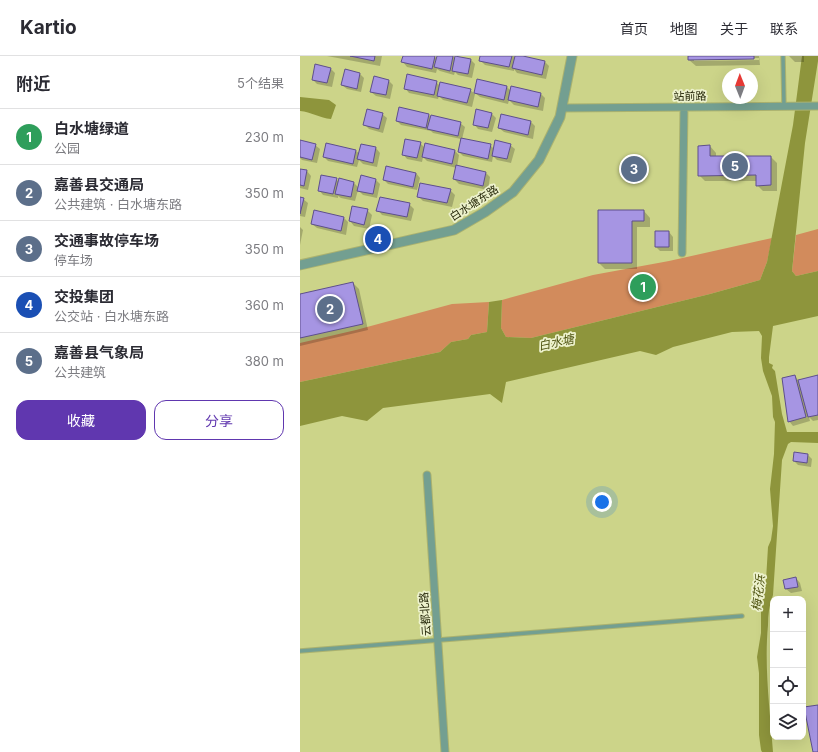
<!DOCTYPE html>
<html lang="zh">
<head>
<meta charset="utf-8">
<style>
  body { margin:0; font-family:Inter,"Noto Sans SC",sans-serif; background:#f7f7f7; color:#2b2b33 }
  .controls { position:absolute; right:12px; bottom:12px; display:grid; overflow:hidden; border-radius:8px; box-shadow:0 4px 16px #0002 }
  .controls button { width:36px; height:36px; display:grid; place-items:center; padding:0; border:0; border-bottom:1px solid #e1e1e2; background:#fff; color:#2b2b33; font:20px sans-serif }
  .compass { position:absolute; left:422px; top:12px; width:36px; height:36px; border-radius:50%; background:#fff; box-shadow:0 4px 16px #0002; rotate:359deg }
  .you { position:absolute; left:302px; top:446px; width:14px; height:14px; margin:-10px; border:3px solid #fff; border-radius:50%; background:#1a73e8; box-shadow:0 0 0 6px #1a73e833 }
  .badge { display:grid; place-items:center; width:26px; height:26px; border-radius:50%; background:#6037af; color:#fff; font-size:13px; font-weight:700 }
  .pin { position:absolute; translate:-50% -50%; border:2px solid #fff; box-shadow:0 1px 4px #0006 }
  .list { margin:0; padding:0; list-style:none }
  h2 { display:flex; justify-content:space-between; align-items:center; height:52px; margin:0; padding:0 16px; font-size:17px }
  h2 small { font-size:13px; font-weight:400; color:#7c7c81 }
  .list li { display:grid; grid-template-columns:26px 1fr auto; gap:12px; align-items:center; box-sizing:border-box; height:56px; padding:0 16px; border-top:1px solid #e1e1e2 }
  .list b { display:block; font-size:15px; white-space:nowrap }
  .list p { margin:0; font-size:13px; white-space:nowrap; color:#7c7c81 }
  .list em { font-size:13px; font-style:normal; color:#7c7c81 }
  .actions { display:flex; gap:8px; padding:12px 16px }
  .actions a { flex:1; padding:9px 0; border:1px solid #6037af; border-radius:12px; text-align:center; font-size:14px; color:#6037af }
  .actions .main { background:#6037af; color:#fff }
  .icon { flex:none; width:22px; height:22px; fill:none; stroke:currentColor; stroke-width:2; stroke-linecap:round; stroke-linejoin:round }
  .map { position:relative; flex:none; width:518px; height:696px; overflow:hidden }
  header { display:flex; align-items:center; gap:24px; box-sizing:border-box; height:56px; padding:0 20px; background:#fff; border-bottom:1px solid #e1e1e2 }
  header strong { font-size:19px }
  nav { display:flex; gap:22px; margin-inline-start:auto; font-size:14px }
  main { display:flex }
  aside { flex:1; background:#fff }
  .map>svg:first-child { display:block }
  .green { fill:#d28b5c }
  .water { fill:#8e953c }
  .shadow { fill:#0003; fill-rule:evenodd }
  .building { fill:#a695e3; stroke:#5e4f8c }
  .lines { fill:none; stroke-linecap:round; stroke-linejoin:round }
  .service-casing { stroke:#abb26f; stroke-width:5.5 }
  .minor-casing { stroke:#abb26f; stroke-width:9 }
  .tertiary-casing { stroke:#abb26f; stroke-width:11 }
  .service { stroke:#739f91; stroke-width:3.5 }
  .minor { stroke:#739f91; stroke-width:7 }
  .tertiary { stroke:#739f91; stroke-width:9 }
  .labels { text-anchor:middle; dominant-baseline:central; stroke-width:3.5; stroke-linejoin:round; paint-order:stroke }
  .street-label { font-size:11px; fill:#262809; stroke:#edf2cd }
  .water-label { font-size:12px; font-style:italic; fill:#4c510d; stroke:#edf2cd }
</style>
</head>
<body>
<header>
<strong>Kartio</strong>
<nav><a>首页</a><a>地图</a><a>关于</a><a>联系</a></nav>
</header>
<main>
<aside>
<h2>附近<small>5个结果</small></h2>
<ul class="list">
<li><span class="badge" style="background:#2e9e5b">1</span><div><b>白水塘绿道</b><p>公园</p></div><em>230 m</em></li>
<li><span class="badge" style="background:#5c6f8a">2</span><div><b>嘉善县交通局</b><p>公共建筑 · 白水塘东路</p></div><em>350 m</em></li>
<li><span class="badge" style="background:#5c6f8a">3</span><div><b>交通事故停车场</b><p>停车场</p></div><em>350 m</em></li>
<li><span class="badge" style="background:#1a4fb4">4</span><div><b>交投集团</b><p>公交站 · 白水塘东路</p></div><em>360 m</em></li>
<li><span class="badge" style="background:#5c6f8a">5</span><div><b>嘉善县气象局</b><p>公共建筑</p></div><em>380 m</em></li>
</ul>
<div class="actions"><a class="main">收藏</a><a>分享</a></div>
</aside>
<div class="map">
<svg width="518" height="696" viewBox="0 0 518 696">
  <rect width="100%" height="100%" fill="#ccd489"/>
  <path class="green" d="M518,173v42l-22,5 -4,-5 4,-36z
    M472,182l-5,24 -7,18 -50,14 -179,44 -25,-1 -5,-9 1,-28 91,-25 76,-14z
    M189,246l-2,30 -16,3 -3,4 -17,3 -11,10 -140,30v-39l56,-13 96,-26z"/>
  <path class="water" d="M502,0h16v5l-13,82 -13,128 4,5 22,-5v45l-45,10 -4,31v6l4,2 -1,3 3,3 7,43 5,18h31v11l-27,-1 -3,2 -6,16 -9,135c-4,10 -5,20 -5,30 -4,42 2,85 5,127h-11l-1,-2 -2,-15v-62l-2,-16 4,-24v-26l5,-27 2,-33 3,-7 2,-14 -3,-37 4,-35 1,-32 -2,-5 -1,-21 -9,-25 -2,-13 1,-22 -3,-5 -27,1 -59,15 -17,8 -16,-4 -134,31 -4,21 -12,-9 -107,14 -16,13 -25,-5 -42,10v-44l140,-30 11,-10 17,-3 3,-4 16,-3 2,-30 13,-2 -1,28 5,9 25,1 179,-44 50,-14 7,-18 26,-137z
    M0,41l29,3 7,5 -5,14c-11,-1 -20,-7 -31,-8z"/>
  <path class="shadow" d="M27,0h55l-2,10z
    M104,0h30l3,3 1,-3h15l3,3 15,1 4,4 -3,14 -14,-3 -3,-3 -1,3 -14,-4 -3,-2 -1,4 -29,-6 -4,-5z
    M181,0h33l1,1 1,-1h2l27,6 4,4 -3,13 -29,-6 -3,-4v2l-29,-6 -5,-5z
    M389,0h70l1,9 -64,1 -7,-6zM459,2v2l-65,1v-2z
    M489,0h15v6h-9z
    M30,12l5,5 -3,14 -15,-3 -4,-4z
    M46,15l14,3 4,4 -3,14 -14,-3 -5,-4z
    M89,25l4,4 -3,14 -14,-3 -5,-4z
    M136,26l4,4 30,4 5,4 -3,13 -29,-7 -4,-4 -1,3 -29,-6 -4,-5z
    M207,31l4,4 1,-4 29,7 4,4 -2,13 -29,-6 -5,-5 -1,4 -28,-7 -5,-4z
    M191,57l5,5 -4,14 -14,-3 -4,-5z
    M82,58l5,4 -4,15 -14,-4 -4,-4z
    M129,59l2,2 29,6 5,4 -3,12 28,6 4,4 16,-4 5,4 -4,14 -14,-3 -4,-4 -1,6 -29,-6 -4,-4 2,-13 -28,-6 -2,-2 -30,-6 -4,-4z
    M202,59l29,7 4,4 -2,13 -29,-7 -5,-4z
    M120,87l5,5 30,3 4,4 -2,12 29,6 4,4 -2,13 -29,-6 -5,-5 3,-11 -30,-7 -4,-4 -1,5 -15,-3 -4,-5z
    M15,89l5,4 -3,14 -15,-3 -2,-2v-12z
    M62,89l14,3 4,5 -3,14 -14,-3 -4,-4 -2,7 -29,-6 -4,-4 32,-6 4,3z
    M410,90l6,7v4h55l6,6v28h-14l-6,-6v-4h-52l-6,-6z
    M0,114l7,1 4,5 -3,14 -8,-2z
    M116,117l4,5 -3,12 -29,-6 -4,-4z
    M36,123l3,3 15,1 5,5 17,-8 4,4 -3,14 -14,-3 -5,-5 -3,11 -14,-3 -3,-2v2l-15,-3 -4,-5z
    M150,134l5,5 -3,12 -29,-6 -5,-5z
    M0,142l3,1 5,4 -3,14 -5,-1z
    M109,148l5,5 -3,12 -29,-6 -4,-5z
    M67,154l5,5 -3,14 -15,-3 -4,-5z
    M15,155l29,7 4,4 -2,13 -29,-7 -5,-4z
    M299,155h45l6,7v9h-13v42h-32l-6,-6z
    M0,171l3,3 -3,15z
    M369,176l4,5v14h-13l-4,-4z
    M53,227l6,6 9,41 -68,16v-51z
    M495,320l4,5 19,-5v44l-5,1 -4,-4 1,4 -17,5 -4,-5z
    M508,399l4,4 -1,8 -13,-2 -4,-4z
    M496,522l4,5 2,8 -11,2 -5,-4z"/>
  <path class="building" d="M50,0h25l-1,5z
    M103,0h32l-3,13 -31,-7z
    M137,0h16l-3,15 -16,-4z
    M155,0l16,3 -3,15 -16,-3z
    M180,0h32l-3,11 -30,-6z
    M215,0h8l22,5 -3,14 -30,-7z
    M388,0h66v3l-66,1z
    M15,8l16,4 -4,15 -15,-3z
    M45,13l15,4 -3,16 -16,-4z
    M107,18l30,7 -3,14 -30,-6z
    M74,20l15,4 -3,15 -16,-3z
    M177,23l30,7 -3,14 -30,-7z
    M140,26l31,7 -4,14 -30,-7z
    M211,30l30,7 -3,14 -30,-7z
    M99,51l30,7 -3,14 -30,-7z
    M67,53l16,4 -4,16 -16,-4z
    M176,53l16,4 -4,15 -15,-3z
    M201,58l30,7 -3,14 -30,-7z
    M131,59l30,7 -3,14 -31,-7z
    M161,82l30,6 -3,15 -30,-7z
    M105,83l16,3 -4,16 -15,-3z
    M0,84l16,4 -4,16 -12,-3z
    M195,84l16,4 -4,15 -15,-3z
    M26,87l30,7 -3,14 -30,-7z
    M125,87l30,7 -3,14 -30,-7z
    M61,88l15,3 -3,16 -16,-4z
    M410,89v11h61v29l-15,1v-11l-58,1v-30z
    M156,109l30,7 -3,14 -30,-7z
    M86,110l30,7 -3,14 -30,-7z
    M0,113l7,1 -3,16 -4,-1z
    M21,119l16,3 -4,16 -15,-3z
    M61,119l15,4 -3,15 -16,-3z
    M39,122l15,4 -3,15 -16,-3z
    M120,127l31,6 -4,14 -30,-6z
    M0,141l4,1 -4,16z
    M80,141l30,6 -3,14 -31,-6z
    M52,150l16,3 -4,16 -15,-4z
    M14,154l30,7 -3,14 -30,-7z
    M298,154h46v11h-12v42h-34z
    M355,175h14v16h-14z
    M53,226l10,42 -63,14v-44z
    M495,319l11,42 -18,5 -6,-44z
    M518,319v40l-10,2 -10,-37z
    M494,396l14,2 -1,9 -14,-2z
    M496,521l2,10 -13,2 -2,-9z
    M518,649v47h-5l-9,-45z"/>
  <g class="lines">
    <defs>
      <path id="service" d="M483,0l1,50
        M0,595l442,-35"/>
      <path id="minor" d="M262,52l256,-2
        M382,197l2,-146
        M127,419l18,277"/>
      <path id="tertiary" d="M0,209l154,-35 31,-18 28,-20 26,-32 21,-43 12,-61"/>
    </defs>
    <use href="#service" class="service-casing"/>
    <use href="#minor" class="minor-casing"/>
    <use href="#tertiary" class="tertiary-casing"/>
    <use href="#service" class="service"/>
    <use href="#minor" class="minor"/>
    <use href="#tertiary" class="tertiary"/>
  </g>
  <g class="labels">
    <g class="street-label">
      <text transform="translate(390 40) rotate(-1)">站前路</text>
      <text transform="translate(174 147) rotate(-33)">白水塘东路</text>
      <text transform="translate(125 558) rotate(-94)">云都北路</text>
    </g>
    <g class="water-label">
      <text transform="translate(256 286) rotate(-12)">白水塘</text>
      <text transform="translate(458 537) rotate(-83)">梅花浜</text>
    </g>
  </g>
</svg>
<div class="controls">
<button>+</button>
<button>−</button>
<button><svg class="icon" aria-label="locate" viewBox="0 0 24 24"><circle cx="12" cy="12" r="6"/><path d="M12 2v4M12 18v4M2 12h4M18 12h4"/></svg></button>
<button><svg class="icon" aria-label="layers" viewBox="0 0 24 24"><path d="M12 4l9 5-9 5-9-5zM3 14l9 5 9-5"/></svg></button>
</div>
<svg class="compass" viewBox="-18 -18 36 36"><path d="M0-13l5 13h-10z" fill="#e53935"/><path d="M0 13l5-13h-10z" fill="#7c7c81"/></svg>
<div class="you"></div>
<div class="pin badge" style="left:343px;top:231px;background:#2e9e5b">1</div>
<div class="pin badge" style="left:30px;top:253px;background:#5c6f8a">2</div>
<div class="pin badge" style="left:334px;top:113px;background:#5c6f8a">3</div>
<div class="pin badge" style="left:78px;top:183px;background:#1a4fb4">4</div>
<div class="pin badge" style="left:435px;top:110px;background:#5c6f8a">5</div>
</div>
</main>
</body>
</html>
